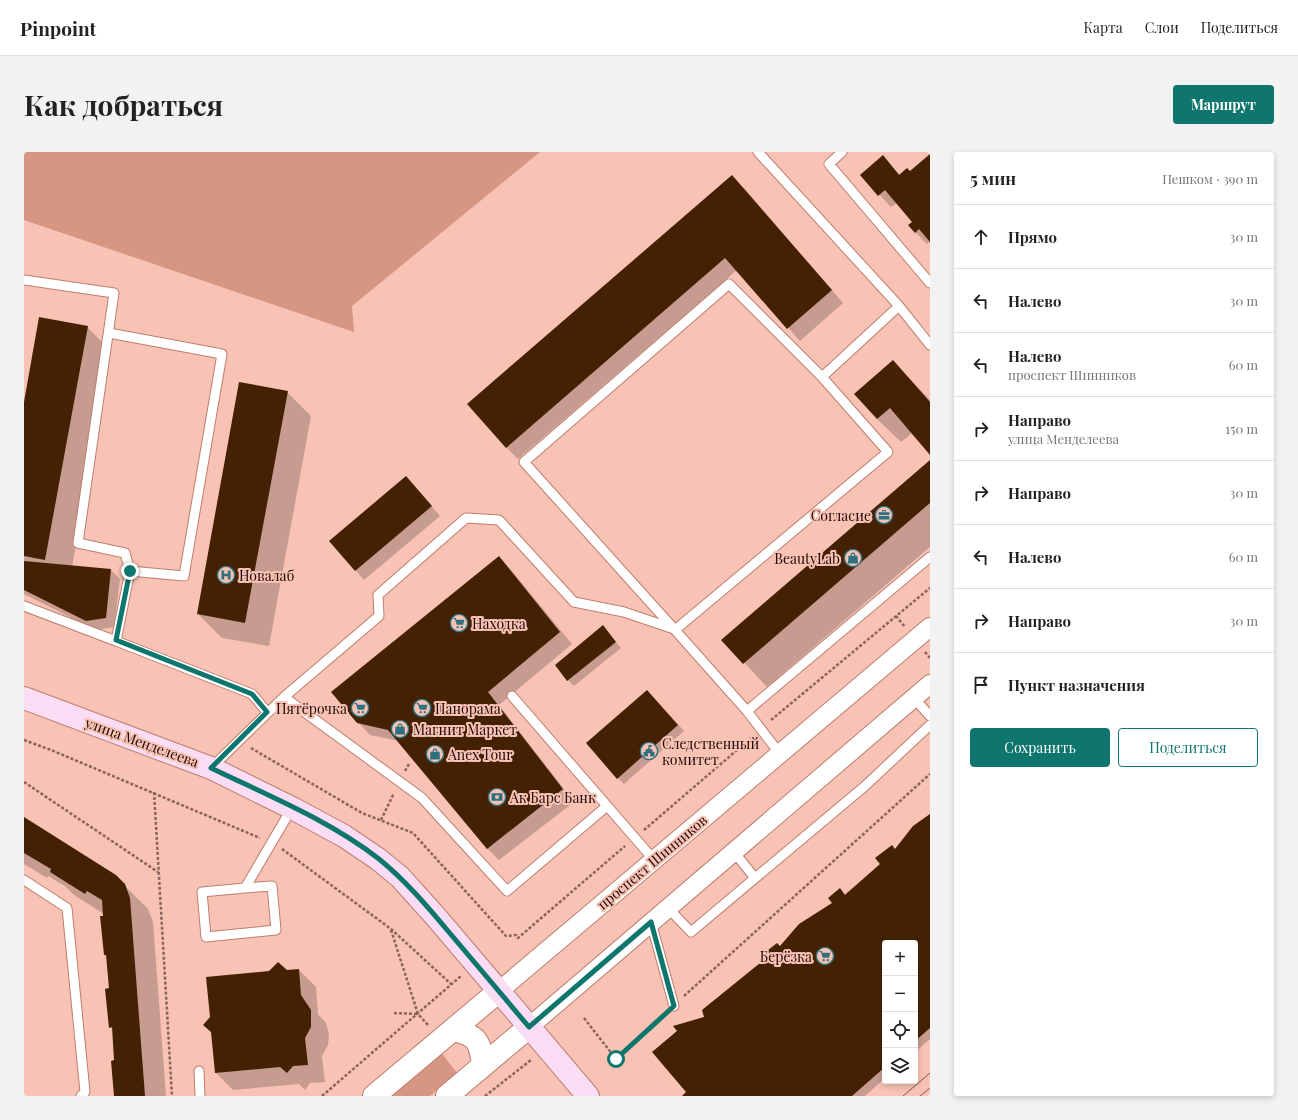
<!DOCTYPE html>
<html lang="ru">
<head>
<meta charset="utf-8">
<style>
  body { margin:0; font-family:"Playfair Display",serif; background:#f2f2f2; color:#222 }
  .controls { position:absolute; right:12px; bottom:12px; display:grid; overflow:hidden; border-radius:4px; box-shadow:0 2px 6px #0003 }
  .controls button { width:36px; height:36px; display:grid; place-items:center; padding:0; border:0; border-bottom:1px solid #e0e0e0; background:#fff; color:#222; font:20px sans-serif }
  .stop { position:absolute; width:12px; height:12px; margin:-9px; border:3px solid #0f766e; border-radius:50%; background:#fff }
  .stop.end { background:#0f766e; border-color:#fff; box-shadow:0 1px 4px #0008 }
  .list { margin:0; padding:0; list-style:none }
  h2 { display:flex; justify-content:space-between; align-items:center; height:52px; margin:0; padding:0 16px; font-size:17px }
  h2 small { font-size:13px; font-weight:400; color:#767676 }
  .list li { display:grid; grid-template-columns:26px 1fr auto; gap:12px; align-items:center; box-sizing:border-box; height:64px; padding:0 16px; border-top:1px solid #e0e0e0 }
  .list b { display:block; font-size:15px; white-space:nowrap }
  .list p { margin:0; font-size:13px; white-space:nowrap; color:#767676 }
  .list em { font-size:13px; font-style:normal; color:#767676 }
  .actions { display:flex; gap:8px; padding:12px 16px }
  .actions a { flex:1; padding:9px 0; border:1px solid #0f766e; border-radius:4px; text-align:center; font-size:14px; color:#0f766e }
  .actions .main { background:#0f766e; color:#fff }
  .icon { flex:none; width:22px; height:22px; fill:none; stroke:currentColor; stroke-width:2; stroke-linecap:round; stroke-linejoin:round }
  .map { position:relative; flex:none; width:906px; height:944px; overflow:hidden; border-radius:4px }
  header { display:flex; align-items:center; gap:24px; box-sizing:border-box; height:56px; padding:0 20px; background:#fff; border-bottom:1px solid #e0e0e0 }
  header strong { font-size:19px }
  nav { display:flex; gap:22px; margin-inline-start:auto; font-size:14px }
  .intro { display:flex; align-items:center; justify-content:space-between; box-sizing:border-box; height:96px; padding:0 24px }
  h1 { margin:0; font-size:28px }
  .button { padding:10px 18px; border-radius:4px; background:#0f766e; color:#fff; font-size:14px; font-weight:700 }
  main { display:flex; gap:24px; padding:0 24px }
  aside { flex:1; background:#fff; border-radius:4px; box-shadow:0 2px 6px #0003 }
  .map>svg:first-child { display:block }
  .green { fill:#d69684 }
  .shadow { fill:#0003 }
  .building { fill:#452104 }
  .lines { fill:none; stroke-linecap:round; stroke-linejoin:round }
  .service-casing { stroke:#bc7e6e; stroke-width:11 }
  .minor-casing { stroke:#bc7e6e; stroke-width:20 }
  .tertiary-casing { stroke:#bc7e6e; stroke-width:24 }
  .secondary-casing { stroke:#bc7e6e; stroke-width:24 }
  .path { stroke:#89645b; stroke-width:2.5; stroke-dasharray:3 2; stroke-linecap:butt }
  .service { stroke:#fff; stroke-width:9 }
  .minor { stroke:#fff; stroke-width:18 }
  .tertiary { stroke:#fff; stroke-width:22 }
  .secondary { stroke:#faddf4; stroke-width:22 }
  .tram { stroke:#7e5a51; stroke-width:1 }
  .route { stroke:#0f766e; stroke-width:5 }
  .labels { text-anchor:middle; dominant-baseline:central; stroke-width:4; stroke-linejoin:round; paint-order:stroke }
  .poi-label { font-size:14px; fill:#1f0905; stroke:#f8c2b4; text-anchor:start }
  .street-label { font-size:14px; fill:#1f0905; stroke:#f8c2b4 }
</style>
</head>
<body>
<header>
<strong>Pinpoint</strong>
<nav><a>Карта</a><a>Слои</a><a>Поделиться</a></nav>
</header>
<div class="intro"><h1>Как добраться</h1><a class="button">Маршрут</a></div>
<main>
<div class="map">
<svg width="906" height="944" viewBox="0 0 906 944">
  <rect width="100%" height="100%" fill="#f8c2b4"/>
  <path class="green" d="M0,0h516l-188,154 2,26 -330,-112z
    M416,899l17,22 -27,23h-44z"/>
  <path class="shadow" d="M906,3v87l-3,2 -12,-12 -2,-10 -16,-19 -6,4 -30,-32 22,-18 17,18 10,-3z
    M720,36l99,115 -43,38 -63,-71 -219,189 -12,-12z
    M63,175l24,24 -39,216 39,3 9,9 -6,48 -18,3 -72,-36v-186z
    M869,209l37,39v54l-18,-21 -11,9 -24,-23z
    M263,240l24,24 -42,230 -47,-8 -24,-24z
    M906,309v86l-163,140 -44,-47z
    M391,335l25,29 -76,64 -33,-39z
    M475,406l12,12 61,74 -73,61 75,97 -75,58 -12,-12 -88,-107 -29,-6 -12,-13z
    M579,475l18,21 -47,38 -6,-6z
    M629,545l31,34 -60,53 -6,-6z
    M906,663v224l-15,13v-109h-30v135l-20,18h-181l96,-148 101,-84z
    M0,667l91,57 33,33 5,13 13,174h-51l-1,-66 -4,-3 -2,-69 -3,-3 -4,-38h4l-1,-3 -30,-19 -9,-9 -17,-10 -1,2 -23,-14z
    M275,818l17,17 2,27 8,9 3,11 -1,11 -6,11 3,26 -15,1 -5,7 -6,-6 -66,6 -17,-17 -4,-40 -8,-8 83,-54z"/>
  <path class="building" d="M906,2v88l-11,-13 -4,4 -7,-8 4,-3 -27,-32 -7,6 -18,-21 23,-20 16,20 8,-7 3,3z
    M708,23l100,115 -45,39 -62,-71 -219,190 -39,-44z
    M15,165l49,9 -43,234 -21,-4v-154z
    M869,208l37,42v53l-40,-47 -13,11 -23,-25z
    M215,230l49,9 -43,232 -48,-9z
    M906,308v43l-187,161 -22,-24z
    M382,324l26,30 -77,65 -26,-30z
    M475,404l61,76 -72,60 75,97 -76,60 -99,-119 -31,-7 -26,-31z
    M0,409l87,8 -5,49 -20,3 -62,-31z
    M579,473l13,17 -49,39 -12,-16z
    M623,538l31,35 -61,54 -31,-36z
    M906,662v214l-15,13v-98h-30v124l-33,29h-170l4,-4 -34,-40 25,-21 -4,-5 31,-9 -2,-7 64,-52 -3,-4 14,-11 3,3 19,-22 33,-21 -4,-5 12,-10 5,7 35,-31 -5,-6 17,-13 3,4 18,-23z
    M0,665l92,58 9,9 5,14 15,198h-31l-3,-35 3,-1 -2,-33 -3,1 -4,-39 4,-1 -3,-33h-2l-4,-39h3l-1,-16 -15,-9 -2,3 -35,-22 1,-3 -27,-16z
    M254,810l9,8 12,-1 2,26 10,15v17l-6,11 3,27 -15,1 -6,7 -7,-6 -65,6 -4,-41 -8,-7 7,-8 -4,-40 63,-6z"/>
  <g class="lines">
    <defs>
      <path id="service" d="M734,0l141,154
        M818,0l-13,12 101,119
        M0,128l90,13 -36,250 47,10 5,18 -14,70 136,53 15,18
        M85,181l113,21 -38,222 -54,-5
        M906,193l-31,-39 -77,71 66,75 -213,178 72,81 183,-154
        M0,454l92,35
        M651,478l-151,-168 205,-178 93,93
        M488,544l142,164
        M260,545l138,101 85,93 100,-85
        M890,546l16,18
        M723,559l33,43
        M187,616l73,-71 95,-81 -1,-21 88,-77 33,2 75,82 50,10 50,17
        M710,700l21,26
        M0,728l43,28 18,184 -4,4
        M221,736l-43,4 4,45 70,-7 -4,-44 -27,2 47,-80
        M644,756l23,24 174,-146 65,-61
        M627,770l23,84
        M175,919l1,25"/>
      <path id="minor" d="M475,839l431,-364
        M505,875l401,-343"/>
      <path id="tertiary" d="M429,878c24,5 27,11 30,35
        M350,944l125,-105
        M423,944l82,-69"/>
      <path id="secondary" d="M0,546l187,70 83,41 50,27 34,23 22,18 36,40 152,179"/>
    </defs>
    <use href="#service" class="service-casing"/>
    <use href="#minor" class="minor-casing"/>
    <use href="#tertiary" class="tertiary-casing"/>
    <use href="#secondary" class="secondary-casing"/>
    <path class="path" d="M872,464l9,11
      M901,500l5,6
      M747,568l159,-132
      M0,588l27,10 209,88
      M227,596l111,65 51,20 93,103 10,-1 2,3 107,-92
      M381,619l4,-7
      M0,630l134,90
      M130,640l18,304
      M357,668l13,-27
      M620,678l107,-92
      M258,697l109,80 60,55
      M367,778l27,84 10,11
      M660,844l246,-222
      M370,861l23,1
      M560,866l32,41 48,-44
      M298,944l139,-120
      M461,944l46,-36"/>
    <use href="#service" class="service"/>
    <use href="#minor" class="minor"/>
    <use href="#tertiary" class="tertiary"/>
    <use href="#secondary" class="secondary"/>
    <path class="tram" d="M879,944l27,-23
      M896,944l10,-8"/>
  </g>
  <g class="lines">
    <path class="route" d="M106,419l-14,69 136,54 15,18 -56,56c56,27 118,52 168,91 26,21 48,47 69,72 27,32 54,64 81,96l122,-105 23,84 -58,53"/>
  </g>
  <defs>
    <symbol id="office-ring" viewBox="-11 -11 22 22"><circle r="9.5" fill="#f8c2b4" stroke="#2e7282" stroke-width="1.5"/><path d="M-6-3h4V-5.5h4V-3h4V5H-6ZM-1-4.5V-3h2v-1.5ZM-6 0V1H6V0Z" fill="#2e7282"/></symbol>
    <symbol id="shop-ring" viewBox="-11 -11 22 22"><circle r="9.5" fill="#f8c2b4" stroke="#2e7282" stroke-width="1.5"/><path d="M-5-2.5h2.3a2.7 3.5 0 0 1 5.4 0H5L5.5 6h-11ZM-1.5-2.5h3a1.5 2.3 0 0 0-3 0Z" fill="#2e7282"/></symbol>
    <symbol id="hospital-ring" viewBox="-11 -11 22 22"><circle r="9.5" fill="#f8c2b4" stroke="#2e7282" stroke-width="1.5"/><path d="M-5-5h3v3.5h4V-5h3V5h-3V1.5h-4V5h-3Z" fill="#2e7282"/></symbol>
    <symbol id="supermarket-ring" viewBox="-11 -11 22 22"><circle r="9.5" fill="#f8c2b4" stroke="#2e7282" stroke-width="1.5"/><path d="M-6-5.5h2.5l.6 2H6L4.5 2H-2.5L-4.4-4H-6ZM-1.5 3.2a1.3 1.3 0 1 0 .1 0ZM3 3.2a1.3 1.3 0 1 0 .1 0Z" fill="#2e7282"/></symbol>
    <symbol id="civic-ring" viewBox="-11 -11 22 22"><circle r="9.5" fill="#f8c2b4" stroke="#2e7282" stroke-width="1.5"/><path d="M-.6-6.5H3V-4.5H.6V-3L4-1V1h2V6H-6V1h2V-1L-.6-3ZM-1.2 2.5V6h2.4V2.5Z" fill="#2e7282"/></symbol>
    <symbol id="bank-ring" viewBox="-11 -11 22 22"><circle r="9.5" fill="#f8c2b4" stroke="#2e7282" stroke-width="1.5"/><path d="M-6-4H6V4H-6ZM0-2.3a2.3 2.3 0 1 0 0 4.6a2.3 2.3 0 1 0 0-4.6Z" fill="#2e7282"/></symbol>
  </defs>
  <g fill-rule="evenodd">
    <use href="#office-ring" x="850" y="353" width="20" height="20"/>
    <use href="#shop-ring" x="819" y="396" width="20" height="20"/>
    <use href="#hospital-ring" x="192" y="413" width="20" height="20"/>
    <use href="#supermarket-ring" x="425" y="461" width="20" height="20"/>
    <use href="#supermarket-ring" x="326" y="546" width="20" height="20"/>
    <use href="#supermarket-ring" x="388" y="546" width="20" height="20"/>
    <use href="#shop-ring" x="366" y="567" width="20" height="20"/>
    <use href="#civic-ring" x="615" y="589" width="20" height="20"/>
    <use href="#shop-ring" x="401" y="592" width="20" height="20"/>
    <use href="#bank-ring" x="463" y="635" width="20" height="20"/>
    <use href="#supermarket-ring" x="791" y="794" width="20" height="20"/>
  </g>
  <g class="labels">
    <g class="poi-label">
      <text x="847" y="363" text-anchor="end">Согласие</text>
      <text x="816" y="406" text-anchor="end">BeautyLab</text>
      <text x="215" y="423">Новалаб</text>
      <text x="448" y="471">Находка</text>
      <text x="323" y="556" text-anchor="end">Пятёрочка</text>
      <text x="411" y="556">Панорама</text>
      <text x="389" y="577">Магнит Маркет</text>
      <text x="638" y="591">Следственный<tspan x="638" dy="16">комитет</tspan></text>
      <text x="424" y="602">Anex Tour</text>
      <text x="486" y="645">Ак Барс Банк</text>
      <text x="788" y="804" text-anchor="end">Берёзка</text>
    </g>
    <g class="street-label">
      <text transform="translate(118 590) rotate(20)">улица Менделеева</text>
      <text transform="translate(628 710) rotate(-40)">проспект Шинников</text>
    </g>
  </g>
</svg>
<div class="controls">
<button>+</button>
<button>−</button>
<button><svg class="icon" aria-label="locate" viewBox="0 0 24 24"><circle cx="12" cy="12" r="6"/><path d="M12 2v4M12 18v4M2 12h4M18 12h4"/></svg></button>
<button><svg class="icon" aria-label="layers" viewBox="0 0 24 24"><path d="M12 4l9 5-9 5-9-5zM3 14l9 5 9-5"/></svg></button>
</div>
<div class="stop" style="left:592px;top:907px"></div>
<div class="stop end" style="left:106px;top:419px"></div>
</div>
<aside>
<h2>5 мин<small>Пешком · 390 m</small></h2>
<ul class="list">
<li><svg class="icon" aria-label="ahead" viewBox="0 0 24 24"><path d="M12 20V5M6 11l6-6 6 6"/></svg><div><b>Прямо</b></div><em>30 m</em></li>
<li><svg class="icon" aria-label="left" viewBox="0 0 24 24"><path d="M17 20v-9H6M10 6l-5 5 5 5"/></svg><div><b>Налево</b></div><em>30 m</em></li>
<li><svg class="icon" aria-label="left" viewBox="0 0 24 24"><path d="M17 20v-9H6M10 6l-5 5 5 5"/></svg><div><b>Налево</b><p>проспект Шинников</p></div><em>60 m</em></li>
<li><svg class="icon" aria-label="right" viewBox="0 0 24 24"><path d="M7 20v-9h11M14 6l5 5-5 5"/></svg><div><b>Направо</b><p>улица Менделеева</p></div><em>150 m</em></li>
<li><svg class="icon" aria-label="right" viewBox="0 0 24 24"><path d="M7 20v-9h11M14 6l5 5-5 5"/></svg><div><b>Направо</b></div><em>30 m</em></li>
<li><svg class="icon" aria-label="left" viewBox="0 0 24 24"><path d="M17 20v-9H6M10 6l-5 5 5 5"/></svg><div><b>Налево</b></div><em>60 m</em></li>
<li><svg class="icon" aria-label="right" viewBox="0 0 24 24"><path d="M7 20v-9h11M14 6l5 5-5 5"/></svg><div><b>Направо</b></div><em>30 m</em></li>
<li><svg class="icon" aria-label="arrive" viewBox="0 0 24 24"><path d="M6 21V4h12l-3 4 3 4H6"/></svg><div><b>Пункт назначения</b></div></li>
</ul>
<div class="actions"><a class="main">Сохранить</a><a>Поделиться</a></div>
</aside>
</main>
</body>
</html>
